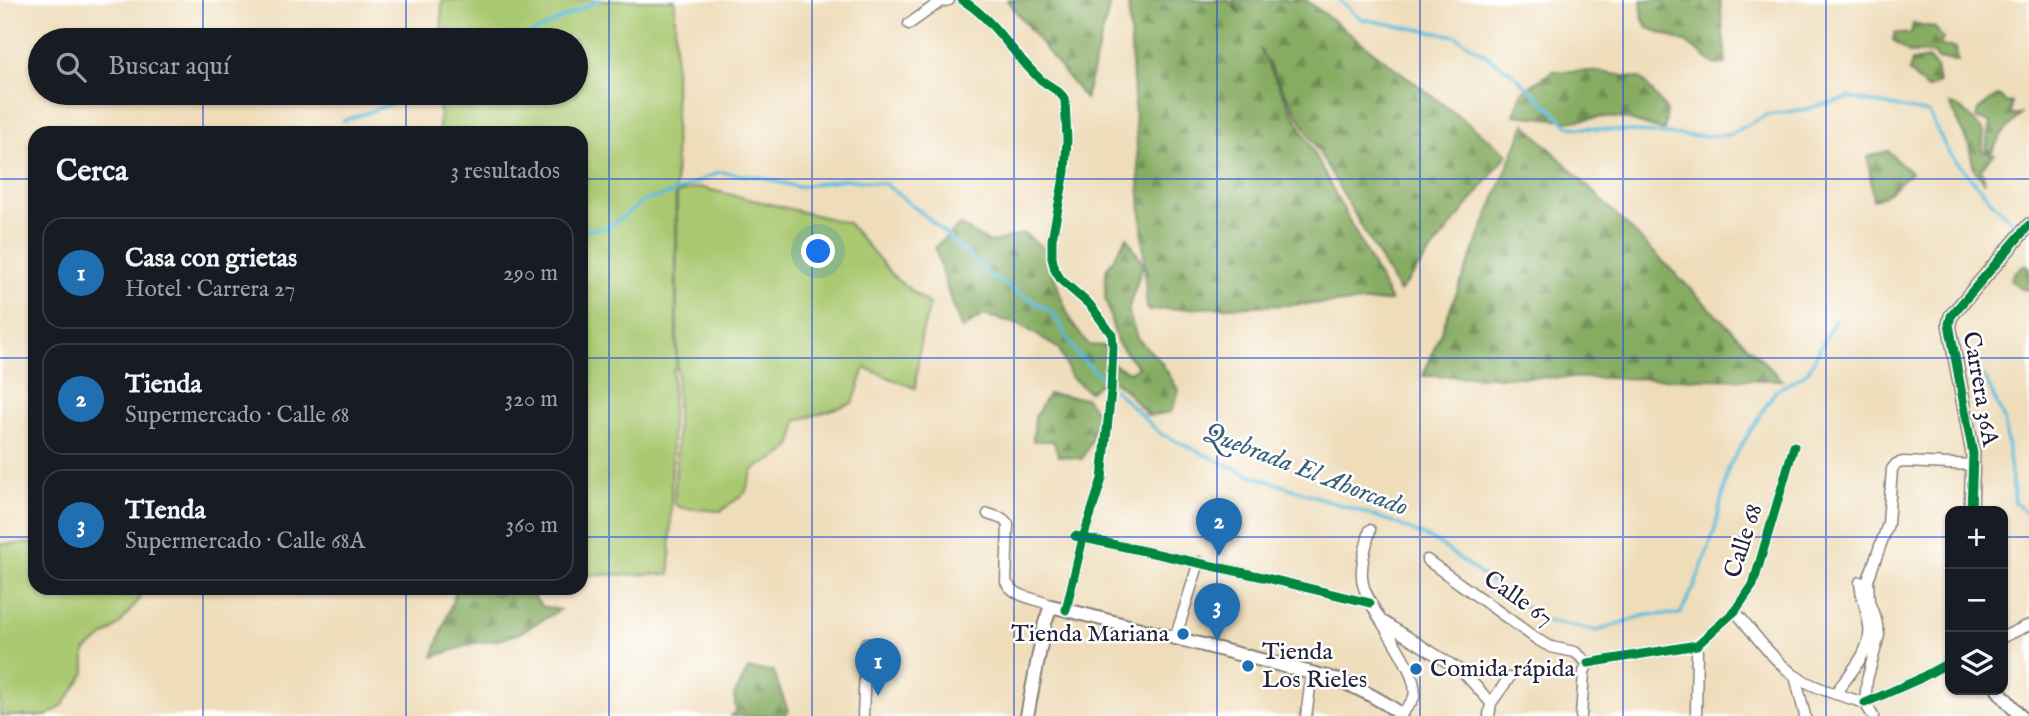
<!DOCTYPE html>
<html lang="es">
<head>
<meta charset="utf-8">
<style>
  body { margin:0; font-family:"IM FELL English",serif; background:#242831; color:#f1f3f6 }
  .controls { position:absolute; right:21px; bottom:21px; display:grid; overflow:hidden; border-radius:14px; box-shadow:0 2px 5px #0004 }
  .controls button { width:63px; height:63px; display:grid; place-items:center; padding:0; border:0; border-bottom:2px solid #363941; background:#171b24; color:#f1f3f6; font:35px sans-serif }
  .you { position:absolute; left:819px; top:252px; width:24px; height:24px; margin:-18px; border:5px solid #fff; border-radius:50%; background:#1a73e8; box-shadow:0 0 0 10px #1a73e833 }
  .badge { display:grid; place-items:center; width:46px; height:46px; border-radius:50%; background:#1f6fb2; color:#fff; font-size:23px; font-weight:700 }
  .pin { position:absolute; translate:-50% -58px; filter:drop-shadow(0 2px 4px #0008) }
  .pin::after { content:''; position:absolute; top:37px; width:24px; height:21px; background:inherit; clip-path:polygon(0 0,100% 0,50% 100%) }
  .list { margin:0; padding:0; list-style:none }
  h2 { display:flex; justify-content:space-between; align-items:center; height:91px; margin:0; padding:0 28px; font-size:30px }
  h2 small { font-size:23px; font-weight:400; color:#9ea1a6 }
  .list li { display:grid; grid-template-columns:46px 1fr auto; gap:21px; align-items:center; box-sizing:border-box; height:112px; margin:0 14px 14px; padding:0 14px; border:2px solid #363941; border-radius:21px }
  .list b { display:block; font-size:26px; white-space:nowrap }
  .list p { margin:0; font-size:23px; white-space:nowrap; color:#9ea1a6 }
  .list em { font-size:23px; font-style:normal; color:#9ea1a6 }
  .icon { flex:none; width:38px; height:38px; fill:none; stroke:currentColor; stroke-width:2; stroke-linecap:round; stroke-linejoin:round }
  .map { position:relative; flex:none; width:2029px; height:716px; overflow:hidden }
  .search { position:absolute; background:#171b24; box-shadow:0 2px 5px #0004; left:28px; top:28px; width:560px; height:77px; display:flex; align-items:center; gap:18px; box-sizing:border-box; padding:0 24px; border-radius:38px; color:#9ea1a6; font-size:26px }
  .panel { position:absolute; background:#171b24; box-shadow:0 2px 5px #0004; left:28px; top:126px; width:560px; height:469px; border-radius:21px }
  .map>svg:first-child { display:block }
  .grass { fill:#a9c870; stroke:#667556; stroke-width:2 }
  .forest { fill:url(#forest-firs); stroke:#54674e; stroke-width:2 }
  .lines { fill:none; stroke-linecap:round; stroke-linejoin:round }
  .stream { stroke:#5bbcd9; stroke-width:3.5 }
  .minor-casing { stroke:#88807a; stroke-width:13 }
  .tertiary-casing { stroke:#88807a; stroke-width:16 }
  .minor { stroke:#fff; stroke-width:10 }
  .tertiary { stroke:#fff; stroke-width:12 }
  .cycleway-casing { stroke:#fff; stroke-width:13 }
  .cycleway { stroke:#00873e; stroke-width:9 }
  .grid { fill:none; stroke:#1d4ed8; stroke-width:2; stroke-opacity:0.55 }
  .poi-dot { fill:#1f6fb2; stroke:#fff; stroke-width:2.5 }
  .labels { text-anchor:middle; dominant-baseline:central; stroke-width:5; stroke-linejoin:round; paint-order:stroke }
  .street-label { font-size:24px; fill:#22223b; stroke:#fff }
  .poi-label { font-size:24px; fill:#22223b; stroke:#fff; text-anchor:start }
  .water-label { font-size:26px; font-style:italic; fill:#39607a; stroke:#fff }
</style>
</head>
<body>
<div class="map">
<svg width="2029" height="716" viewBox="0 0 2029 716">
  <defs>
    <pattern id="forest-firs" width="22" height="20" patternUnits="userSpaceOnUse" patternTransform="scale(1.75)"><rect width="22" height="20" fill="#86ac62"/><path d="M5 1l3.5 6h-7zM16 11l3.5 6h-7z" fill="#6d8c52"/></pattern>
  </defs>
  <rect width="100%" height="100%" fill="#fff"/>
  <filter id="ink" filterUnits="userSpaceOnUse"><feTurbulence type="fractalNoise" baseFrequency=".0143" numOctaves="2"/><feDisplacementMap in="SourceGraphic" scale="14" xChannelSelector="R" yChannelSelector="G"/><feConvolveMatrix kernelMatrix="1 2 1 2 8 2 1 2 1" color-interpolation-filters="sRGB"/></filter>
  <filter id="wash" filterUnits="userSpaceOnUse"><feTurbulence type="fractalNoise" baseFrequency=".00686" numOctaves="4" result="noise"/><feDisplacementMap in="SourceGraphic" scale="28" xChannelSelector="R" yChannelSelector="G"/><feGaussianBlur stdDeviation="1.57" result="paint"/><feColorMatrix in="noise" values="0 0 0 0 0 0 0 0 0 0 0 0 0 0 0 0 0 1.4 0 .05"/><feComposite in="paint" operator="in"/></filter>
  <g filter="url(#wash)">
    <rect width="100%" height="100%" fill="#efddba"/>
    <path class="grass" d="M442,0h233l1,369h-3l-3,205 -89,1v-442h-142l1,-40h136v-53h-135z
      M699,187l149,36 48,56 34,26 -9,31 -6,52 -50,-20 -12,35 -57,18c0,35 -17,33 -43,49l-8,23 -24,18 -39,-3 -8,-4 3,-60v-251z
      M35,543v45h112l-27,36 -35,27v22l-22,32 -16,11h-47v-172z"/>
    <path class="forest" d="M1007,0h104l-26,99z
      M1128,0h101l11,15 -7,-15h73l202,154 -109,138 -139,-243 131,252 -244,9z
      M1641,0h79l6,64 -11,1 -28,-22 -39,-15 -5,-8z
      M1913,23l22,5 8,10 -3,8 16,2 2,13 -21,-2 -1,-5 -11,-2 -16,1 -16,-13 2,-7h16z
      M1928,58l8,9 3,16 -12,6 -18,-17 3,-11z
      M1553,71h41l48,8 25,32 -3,20 -38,-12 -24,-2 -29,4 -59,-6 9,-24z
      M1998,95l8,8 6,-1 -1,12h10l-19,20 -10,17 -6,-1 2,-17 3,-10 -15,-5 2,-8z
      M1950,105l11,3 23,24 -2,19 12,3 -13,14 4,15 -11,-14 -6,-27z
      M1525,124l257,256 -359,-4z
      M1888,151l23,22 -27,23 -11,4 -5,-43z
      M960,225l30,18 34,-10 23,18 14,46 10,24 18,24 16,1 4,16 20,10 9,-5 -21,-25 -12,-45 1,-27 21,-33 16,27 -15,46 9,28 24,24 18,29 -8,21 -23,4 -23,-26 -17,-13 -19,15 -18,-15 -12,-28 -40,-25 -36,-9 -21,14 -10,-24 -17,-58z
      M2026,264l3,3v23l-7,-1 -12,-9 4,-7z
      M1048,394l38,4 11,15 -6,29 -9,17 -23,-3 -6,-15h-20l2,-24z
      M457,588h28l12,7 7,-7h24l13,18 19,4 -43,24 -19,6 -24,3 -41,14z
      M748,669l25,2 15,40 -3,5h-55l6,-5 -2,-15z"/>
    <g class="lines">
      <path class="stream" d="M1339,0l22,19 95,17 55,36 59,55 123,9 36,-1 37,-20 35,-5 49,-12 79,15 19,39 47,53 17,17 11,5
        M519,40l80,-40
        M343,121l48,-17 23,-11
        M581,231l28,-4 35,-26 31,-9 44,-20 40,5 38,10 48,-8 40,5 42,33 66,61 59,34 24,41 32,31
        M1984,376l20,43 11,83 14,15
        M1114,389l47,45 86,40 146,48 44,20 107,79 53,10 49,-16 34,-1 15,-29 19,-52 15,-67 46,-75 32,-18 28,-53"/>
    </g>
  </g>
  <g filter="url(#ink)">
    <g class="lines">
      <defs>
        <path id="minor" d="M962,0c32,19 50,54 78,79 8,7 20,11 25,21l2,40 -2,32 -13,67v19l3,12 6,10 29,25 15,20 7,10 1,12 -2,44 -9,88 -19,59 -17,72
          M909,24l31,-22 9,-2
          M988,514l15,5 5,5 -2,58c10,17 30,15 45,24
          M1370,530c-4,17 -11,37 -7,54 7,30 58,86 51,113 -2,6 -9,12 -13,17
          M1075,536l188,41 107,26
          M1427,560l111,80 13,7 24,5 13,11
          M1735,611c18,21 36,47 59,64 19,13 48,21 71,28
          M1384,622l79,50 28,31
          M2003,637l26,-12
          M1175,639l24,-77
          M1588,663l109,-18 38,-34 18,-26 41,-139
          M1795,676l10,40
          M1835,694c13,-19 38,-43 34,-68 -2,-16 -8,-29 -9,-44
          M1865,703l2,-23 12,-45 -3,-15 -7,-18 -1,-22 20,-56 4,-55 4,-5 7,-2 71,3
          M1865,703l52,-23 33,-18
          M1865,703l8,13
          M863,716l3,-73
          M1306,716l6,-43
          M1489,716l2,-13 18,-25
          M1581,716l3,-44 4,-9
          M1696,716l1,-71"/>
        <path id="tertiary" d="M1971,511l2,-57 -24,-130 2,-8 78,-91
          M1998,690l22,26
          M1027,716l18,-93 6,-17 284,73c24,9 45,20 66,35l-2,2"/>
      </defs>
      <use href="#minor" class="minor-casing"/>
      <use href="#tertiary" class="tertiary-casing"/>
      <use href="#minor" class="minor"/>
      <use href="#tertiary" class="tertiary"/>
      <defs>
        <path id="cycleway" d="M962,0c32,19 50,54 78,79 8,7 20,11 25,21l2,40 -2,32 -13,67v19l3,12 6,10 29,25 15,20 7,10 1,12 -2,44 -9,88 -19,59 -17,72
          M1971,511l2,-57 -24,-130 2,-8 78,-91
          M1075,536l188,41 107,26
          M1588,663l109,-18 38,-34 18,-26 41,-139
          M1865,703l52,-23 33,-18"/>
      </defs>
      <use href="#cycleway" class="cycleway-casing"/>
      <use href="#cycleway" class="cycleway"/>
    </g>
  </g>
  <path class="grid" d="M203,0v40M406,0v40M609,0v716M812,0v716M1014,0v716M1217,0v716M1420,0v716M1623,0v716M1826,0v716M203,93v40M406,93v40M0,179h35M581,179h1448M0,358h35M581,358h1448M0,537h35M581,537h1369M2003,537h26M203,588v128M406,588v128"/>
  <g class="poi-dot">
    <circle cx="1183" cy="634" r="7"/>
    <circle cx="1248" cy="666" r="7"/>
    <circle cx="1416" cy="669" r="7"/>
  </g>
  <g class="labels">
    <g class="street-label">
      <text transform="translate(1980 389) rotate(80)">Carrera 36A</text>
      <text transform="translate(1744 541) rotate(-72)">Calle 68</text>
      <text transform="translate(1518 599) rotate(35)">Calle 67</text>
    </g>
    <g class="poi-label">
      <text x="1169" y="634" text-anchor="end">Tienda Mariana</text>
      <text x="1262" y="652">Tienda<tspan x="1262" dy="28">Los Rieles</tspan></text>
      <text x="1430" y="669">Comida rápida</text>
    </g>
    <g class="water-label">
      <text transform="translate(1306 470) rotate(21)">Quebrada El Ahorcado</text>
    </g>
  </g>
</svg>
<div class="controls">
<button>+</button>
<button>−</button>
<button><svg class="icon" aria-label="layers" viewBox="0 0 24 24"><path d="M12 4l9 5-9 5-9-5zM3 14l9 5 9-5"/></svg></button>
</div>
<div class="you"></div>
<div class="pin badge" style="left:878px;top:696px">1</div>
<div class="pin badge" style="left:1219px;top:556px">2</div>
<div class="pin badge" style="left:1217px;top:641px">3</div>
<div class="search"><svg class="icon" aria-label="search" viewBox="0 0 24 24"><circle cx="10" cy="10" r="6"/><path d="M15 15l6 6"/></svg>Buscar aquí</div>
<section class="panel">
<h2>Cerca<small>3 resultados</small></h2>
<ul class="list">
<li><span class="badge">1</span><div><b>Casa con grietas</b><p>Hotel · Carrera 27</p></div><em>290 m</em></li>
<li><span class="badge">2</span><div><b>Tienda</b><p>Supermercado · Calle 68</p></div><em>320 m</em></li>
<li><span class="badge">3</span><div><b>TIenda</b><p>Supermercado · Calle 68A</p></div><em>360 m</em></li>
</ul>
</section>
</div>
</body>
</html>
